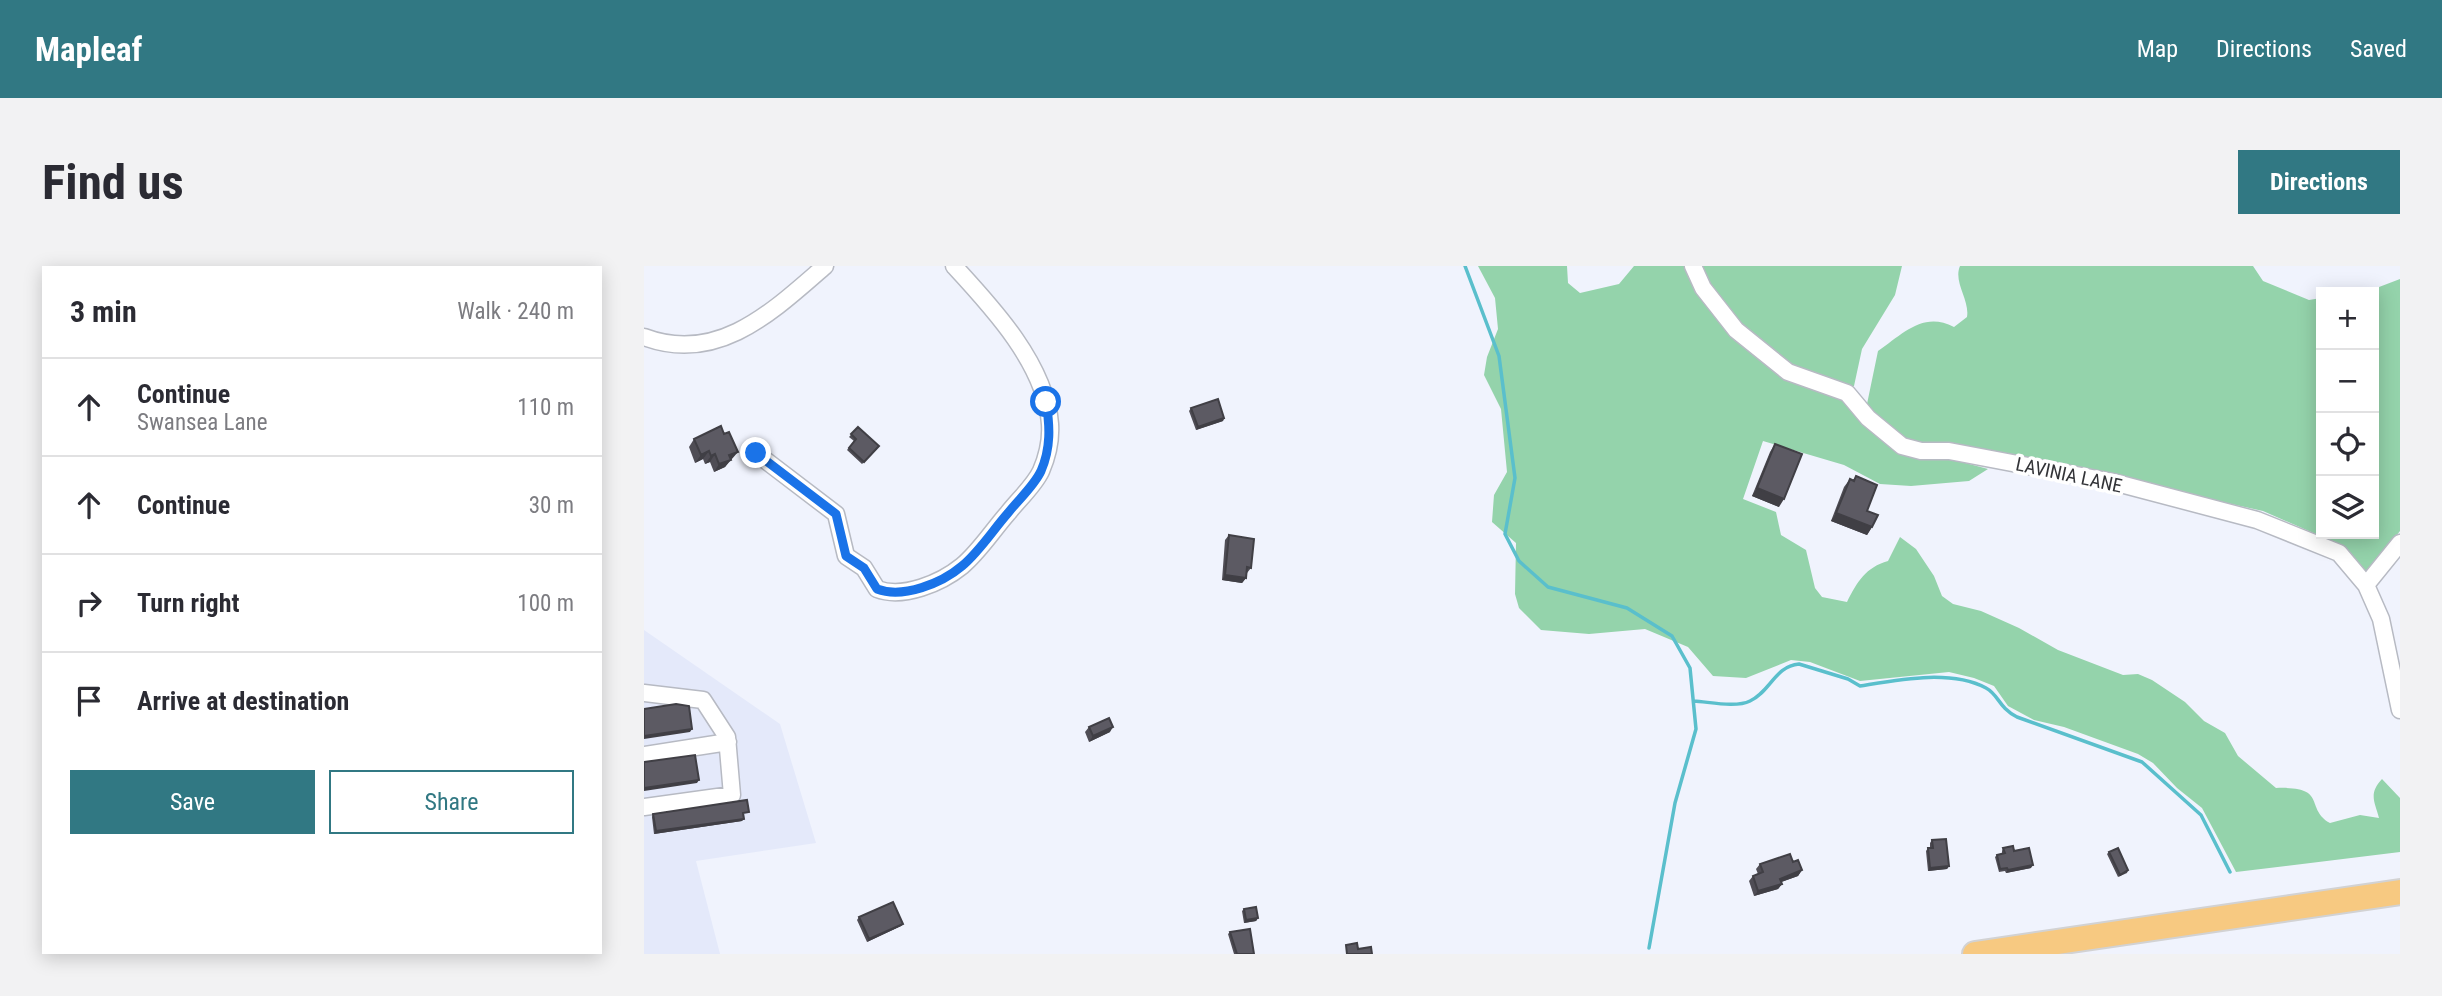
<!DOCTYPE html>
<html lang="en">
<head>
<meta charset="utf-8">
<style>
  body { margin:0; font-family:"Roboto Condensed",sans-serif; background:#f2f2f3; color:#2b2b33 }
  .controls { position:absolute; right:21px; top:21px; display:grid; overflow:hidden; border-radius:0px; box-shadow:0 4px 18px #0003 }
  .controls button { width:63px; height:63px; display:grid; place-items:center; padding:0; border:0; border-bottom:2px solid #e1e1e2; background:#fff; color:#2b2b33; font:35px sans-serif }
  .stop { position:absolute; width:21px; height:21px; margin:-16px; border:5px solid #1a73e8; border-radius:50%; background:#fff }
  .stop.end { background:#1a73e8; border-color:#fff; box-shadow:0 2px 7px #0008 }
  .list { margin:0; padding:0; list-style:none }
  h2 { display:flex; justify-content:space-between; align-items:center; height:91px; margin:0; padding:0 28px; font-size:30px }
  h2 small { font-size:23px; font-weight:400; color:#7c7c81 }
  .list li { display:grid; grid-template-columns:46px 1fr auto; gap:21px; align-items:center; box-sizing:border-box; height:98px; padding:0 28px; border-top:2px solid #e1e1e2 }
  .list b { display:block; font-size:26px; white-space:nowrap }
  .list p { margin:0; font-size:23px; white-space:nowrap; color:#7c7c81 }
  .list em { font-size:23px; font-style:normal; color:#7c7c81 }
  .actions { display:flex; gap:14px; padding:21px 28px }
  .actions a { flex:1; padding:16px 0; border:2px solid #317883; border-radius:0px; text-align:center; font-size:24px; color:#317883 }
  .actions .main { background:#317883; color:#fff }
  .icon { flex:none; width:38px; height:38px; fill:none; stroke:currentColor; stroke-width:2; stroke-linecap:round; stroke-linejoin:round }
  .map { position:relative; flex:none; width:1756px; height:688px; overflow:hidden; border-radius:0px }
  header { display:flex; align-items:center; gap:42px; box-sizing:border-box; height:98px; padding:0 35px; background:#317883; color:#fff }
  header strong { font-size:33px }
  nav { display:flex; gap:38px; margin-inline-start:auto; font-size:24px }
  .intro { display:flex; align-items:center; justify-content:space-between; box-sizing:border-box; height:168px; padding:0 42px }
  h1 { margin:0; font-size:49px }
  .button { padding:18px 32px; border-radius:0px; background:#317883; color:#fff; font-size:24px; font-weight:700 }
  main { display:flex; gap:42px; padding:0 42px }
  aside { flex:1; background:#fff; border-radius:0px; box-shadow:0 4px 18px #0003 }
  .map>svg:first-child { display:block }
  .built { fill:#e4e9fa }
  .green { fill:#94d3ab }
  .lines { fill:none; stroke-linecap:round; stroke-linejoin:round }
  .stream { stroke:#5abfcc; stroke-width:3.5 }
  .minor-casing { stroke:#b7bac3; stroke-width:19 }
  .highway-casing { stroke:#d2d2d3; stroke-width:28 }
  .minor { stroke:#fff; stroke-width:16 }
  .highway { stroke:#f7c981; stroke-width:24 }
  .wall { fill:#4f4d55 }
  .shaded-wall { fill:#403f45 }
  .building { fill:#5c5a63; stroke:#403f45; stroke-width:2 }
  .route { stroke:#1a73e8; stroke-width:9 }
  .labels { text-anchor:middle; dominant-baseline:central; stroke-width:7; stroke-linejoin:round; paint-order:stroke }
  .street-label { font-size:19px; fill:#333438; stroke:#fff }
</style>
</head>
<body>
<header>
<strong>Mapleaf</strong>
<nav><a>Map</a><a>Directions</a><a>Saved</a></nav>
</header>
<div class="intro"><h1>Find us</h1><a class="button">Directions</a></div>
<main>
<aside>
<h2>3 min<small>Walk · 240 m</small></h2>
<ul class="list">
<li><svg class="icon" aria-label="ahead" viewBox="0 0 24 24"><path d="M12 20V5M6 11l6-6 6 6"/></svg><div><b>Continue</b><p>Swansea Lane</p></div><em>110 m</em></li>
<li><svg class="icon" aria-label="ahead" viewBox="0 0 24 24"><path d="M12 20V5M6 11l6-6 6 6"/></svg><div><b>Continue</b></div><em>30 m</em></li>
<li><svg class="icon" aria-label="right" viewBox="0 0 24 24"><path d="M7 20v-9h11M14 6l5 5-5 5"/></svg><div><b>Turn right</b></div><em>100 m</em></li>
<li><svg class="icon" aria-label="arrive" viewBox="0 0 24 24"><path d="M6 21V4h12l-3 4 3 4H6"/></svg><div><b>Arrive at destination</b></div></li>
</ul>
<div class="actions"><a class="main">Save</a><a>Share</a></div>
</aside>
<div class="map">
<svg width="1756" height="688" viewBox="0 0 1756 688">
  <rect width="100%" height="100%" fill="#f0f3fd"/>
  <path class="built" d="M0,364l136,94 36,119 -120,18 24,93h-76z"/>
  <path class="green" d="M834,0h89l1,17 12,10 39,-9 15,-18h53l44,67 110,63 25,30 81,32 41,11 -19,12 -58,5 -31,-2 -36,-19 -81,-24 -20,58 33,13 5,23 25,15 9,38 7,9 25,5c10,-20 19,-35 41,-41l12,-24 16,12 18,27 8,20 11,8 28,7 38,17 39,22 65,25 15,-1 14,6 33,22 19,19 21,12 13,23 38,32c53,-2 28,20 54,35l30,-8 19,3c-4,-16 -11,-24 3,-39l18,19v54l-164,20 -34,-64 -25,-20 -24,-25 -15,-9 -74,-27 -30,-7 -26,-14 -14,-20 -20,-8 -25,-6 -89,9 -50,-19 -19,-2 -45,18 -33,-2 -25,-29 -43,-18 -56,5 -48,-4 -22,-22 -4,-14 1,-51 -24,-21 2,-27 13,-23 -6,-63 -17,-34 3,-18 11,-28 -3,-31z
    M1055,0h203l-7,29 -33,54 -8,37 -7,3 -56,-20 -35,-34 -17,-10 -19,-28 -13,-12z
    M1316,0h293l10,15 46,19 12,-2v236h53v-242h-8l34,-13v252l-35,44 -22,-29 -80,-35 -258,-57 -100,-13 -31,-25 -7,-12 11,-53c25,-17 45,-40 76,-24l13,-10c3,-17 -14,-35 -7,-51z"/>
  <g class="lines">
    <path class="stream" d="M821,0l34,90 16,122 -10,56 14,27 29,26 79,21 45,28 18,32 6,61 -21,74 -26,145
      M1050,435c16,1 42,7 56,0 20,-9 25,-35 49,-37l49,15 12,7c37,-6 90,-17 126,2 13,7 12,19 31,29l125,45 59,53 29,57"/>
    <defs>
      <path id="minor" d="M1049,0l10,22 33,42 52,42 59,21 21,25 34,28 19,5h28l164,31 144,38 82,33 27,32 15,34 19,91
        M0,71c74,28 129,-26 181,-71
        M112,187l80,61 10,42 18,12 13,21c26,10 64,-6 85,-23 17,-14 31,-36 46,-53 10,-13 26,-27 33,-42 6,-14 10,-32 9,-47 -4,-59 -58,-117 -96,-158
        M1722,319l34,-42
        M0,427l59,7 24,37 5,58 -88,12
        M0,489l84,-13"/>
      <path id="highway" d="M1331,688l425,-62"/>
    </defs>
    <use href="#minor" class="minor-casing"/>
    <use href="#highway" class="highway-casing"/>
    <use href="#minor" class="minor"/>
    <use href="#highway" class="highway"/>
  </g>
  <path class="wall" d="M547,142l33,10 -1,3 -27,9 -7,-19z
    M214,161l19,22 -15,15 -15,-14 7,-9 -5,-4z
    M50,173l38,21h-2l-5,7 -11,5 -4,-10 -5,2 -2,-5 -8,4 -6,-16z
    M1131,178l4,63 -27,-11 18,-44z
    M1212,210l16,51 -5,8 -36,-14 13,-34 6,-8 3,1z
    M585,269l22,33 -4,5 -1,5 -4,5 -20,-3 3,-40z
    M445,461l21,5 -21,10 -4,-10z
    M9,548l94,1h-3l-2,6 -88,13 -2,-17z
    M1288,574l17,26 -2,3 -19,2 -2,-20 2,-3h2v-5z
    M1359,582l11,3 17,17 -25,5 -1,-2 -6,1 -4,-15 2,-2 5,-1v-3z
    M1465,586l19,18 -1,3 -9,4 -11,-23z
    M1149,596l9,8 -4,6 -17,6 1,2 -4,5 -24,7 -5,-15 4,-5 5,-2 -2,-5 4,-5z
    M600,643l14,9 -2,3 -12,2 -2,-12z
    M215,651l44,7 -2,2 -34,16 -10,-22z
    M586,666l24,22h-20l-6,-20z"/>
  <path class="shaded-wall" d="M580,152l-1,3 -27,9 2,-3z
    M65,185l-6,8 -8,4 6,-8z
    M94,186l-13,15 -11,5 5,-8 10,-9z
    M71,188l-5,8 -5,2 6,-8z
    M1113,222l27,11 -5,8 -27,-11z
    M1192,247l36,14 -5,8 -36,-14z
    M581,309l21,3 -4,5 -20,-3z
    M469,461l-3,5 -21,10 4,-6z
    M48,463l-2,3 -46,7v-3z
    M55,514l-2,3 -53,8v-3z
    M100,553l-2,2 -88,13 2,-3z
    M1389,599l-2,3 -25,5 2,-3z
    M1305,600l-2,3 -19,2 2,-3z
    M1158,604l-4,6 -22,8 4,-5z
    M1138,618l-4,5 -24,7 4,-5z
    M614,652l-2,3 -12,2 2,-3z
    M259,658l-2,2 -34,16 2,-3z"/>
  <path class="building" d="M574,133l6,19 -26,9 -7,-19z
    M77,160l3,8 5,-2 9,20 -9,3 2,5 -12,4 -4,-10 -4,2 -2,-5 -8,4 -7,-16z
    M214,161l21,19 -15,16 -15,-14 7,-9 -5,-5z
    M1131,178l27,10 -18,45 -27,-11z
    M1212,210l21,9 -10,26 11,4 -6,12 -36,-14 14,-34 4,2z
    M585,269l25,4 -3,29 -4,-1 -1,11 -21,-3z
    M32,438l13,2 3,23 -48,7v-27z
    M465,452l4,9 -20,9 -4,-9z
    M51,489l4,25 -55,8v-26z
    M103,534l2,12 -6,1 1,6 -88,12 -3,-17z
    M1302,573l3,27 -19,2 -2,-20h5l-1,-8z
    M1369,580l1,5 15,-3 4,17 -25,5 -1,-2 -7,1 -3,-14 8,-2 -2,-5z
    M1474,582l10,22 -8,5 -11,-23z
    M1146,588l3,8 5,-2 4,10 -22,9 2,5 -24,7 -5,-15 10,-4 -3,-8z
    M249,636l10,22 -34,15 -10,-22z
    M612,641l2,11 -12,2 -2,-11z
    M606,663l4,25h-17l-7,-22z
    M713,677l1,6 13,-2 1,7h-25l-1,-9z"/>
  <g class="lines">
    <path class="route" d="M112,187l80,61 10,42 18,12 13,21c26,10 65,-6 85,-23 17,-14 31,-36 46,-53 10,-13 26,-27 33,-42 10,-23 9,-45 5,-69"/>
  </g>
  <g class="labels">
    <g class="street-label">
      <text transform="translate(1425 209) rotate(12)">LAVINIA LANE</text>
    </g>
  </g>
</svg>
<div class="controls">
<button>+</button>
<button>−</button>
<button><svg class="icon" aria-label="locate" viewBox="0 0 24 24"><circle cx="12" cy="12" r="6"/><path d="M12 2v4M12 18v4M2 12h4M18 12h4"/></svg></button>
<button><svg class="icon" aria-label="layers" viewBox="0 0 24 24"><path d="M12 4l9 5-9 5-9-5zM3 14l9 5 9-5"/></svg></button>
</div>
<div class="stop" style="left:402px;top:136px"></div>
<div class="stop end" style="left:112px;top:187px"></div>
</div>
</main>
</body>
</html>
